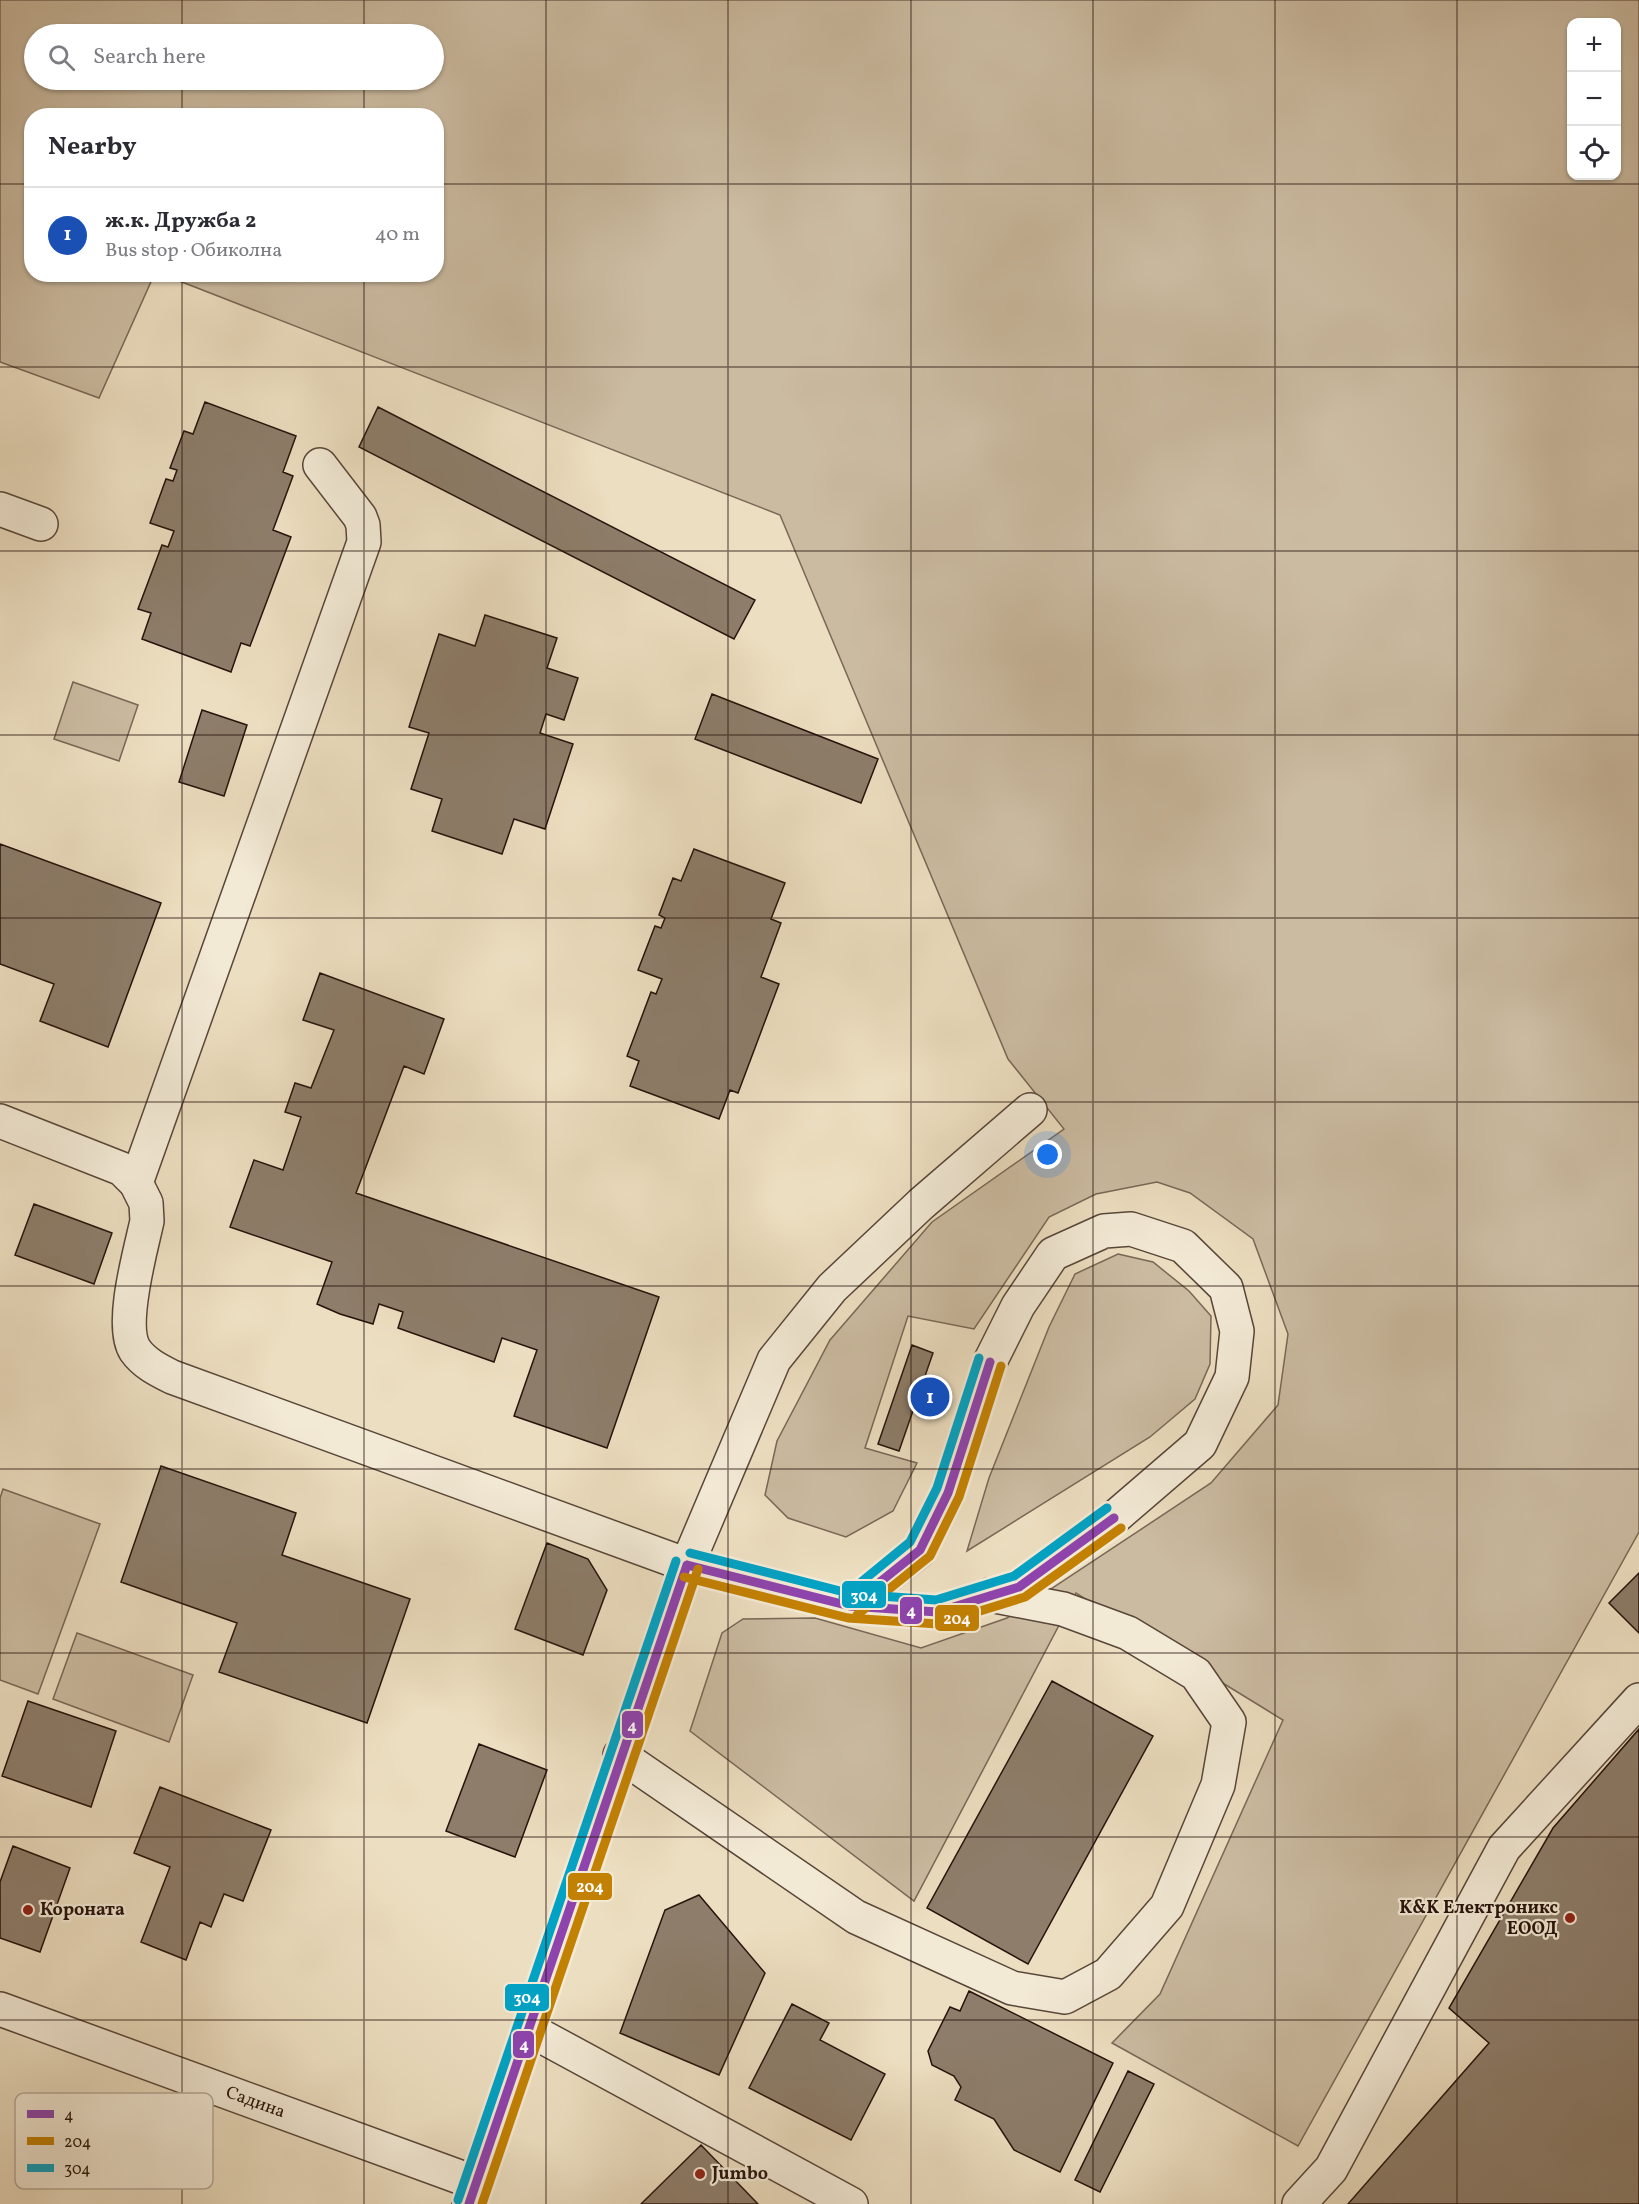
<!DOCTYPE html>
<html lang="en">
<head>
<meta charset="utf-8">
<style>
  body { margin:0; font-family:Vollkorn,serif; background:#f2f2f3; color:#2b2b33 }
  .controls { position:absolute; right:18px; top:18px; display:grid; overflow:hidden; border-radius:12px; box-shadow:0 2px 4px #0004 }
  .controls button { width:54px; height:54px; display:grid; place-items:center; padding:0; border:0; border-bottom:2px solid #e1e1e2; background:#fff; color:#2b2b33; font:30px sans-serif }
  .you { position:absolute; left:1048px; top:1155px; width:21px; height:21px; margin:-15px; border:4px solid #fff; border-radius:50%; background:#1a73e8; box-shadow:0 0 0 9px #1a73e833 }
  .badge { display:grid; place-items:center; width:39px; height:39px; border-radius:50%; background:#d93025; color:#fff; font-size:20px; font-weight:700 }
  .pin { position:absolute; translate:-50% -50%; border:3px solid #fff; box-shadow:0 2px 6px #0006 }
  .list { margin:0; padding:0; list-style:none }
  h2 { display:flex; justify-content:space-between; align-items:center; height:78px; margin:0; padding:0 24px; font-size:26px }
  h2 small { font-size:20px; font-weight:400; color:#7c7c81 }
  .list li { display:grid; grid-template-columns:39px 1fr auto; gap:18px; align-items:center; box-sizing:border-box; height:96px; padding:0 24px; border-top:2px solid #e1e1e2 }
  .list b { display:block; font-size:22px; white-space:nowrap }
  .list p { margin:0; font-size:20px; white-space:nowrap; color:#7c7c81 }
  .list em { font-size:20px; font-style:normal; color:#7c7c81 }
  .icon { flex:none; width:33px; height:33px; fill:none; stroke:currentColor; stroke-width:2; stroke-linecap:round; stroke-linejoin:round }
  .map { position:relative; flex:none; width:1639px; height:2204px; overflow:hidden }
  .search { position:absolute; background:#fff; box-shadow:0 2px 4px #0004; left:24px; top:24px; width:420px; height:66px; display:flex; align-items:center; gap:15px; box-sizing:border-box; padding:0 21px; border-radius:33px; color:#7c7c81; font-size:22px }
  .panel { position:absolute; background:#fff; box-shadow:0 2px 4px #0004; left:24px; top:108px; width:420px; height:174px; border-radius:24px }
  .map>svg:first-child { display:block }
  .green { fill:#cbbba1; stroke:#796756; stroke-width:1.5; fill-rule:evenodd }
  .building { fill:#8d7d6a; stroke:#27130c; stroke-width:1.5 }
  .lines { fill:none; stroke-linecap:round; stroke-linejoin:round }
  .minor-casing { stroke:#584639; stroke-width:36 }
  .minor { stroke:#f3ead6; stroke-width:33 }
  .bus-1-casing { stroke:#f3ead6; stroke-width:14 }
  .bus-2-casing { stroke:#f3ead6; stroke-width:14 }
  .bus-3-casing { stroke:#f3ead6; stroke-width:14 }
  .bus-1 { stroke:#8e44ad; stroke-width:9 }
  .bus-2 { stroke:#c38103; stroke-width:9 }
  .bus-3 { stroke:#02a2c4; stroke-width:9 }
  .grid { fill:none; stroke:#27130c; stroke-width:1.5; stroke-opacity:0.55 }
  .poi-dot { fill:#8f2418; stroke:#f3ead6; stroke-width:2 }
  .labels { text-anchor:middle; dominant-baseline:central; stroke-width:4.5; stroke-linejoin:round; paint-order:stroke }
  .poi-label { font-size:18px; font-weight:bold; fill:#27130c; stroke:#f3ead6; text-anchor:start }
  .street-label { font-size:18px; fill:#27130c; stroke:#f3ead6 }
  .key { fill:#f3ead6; stroke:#b6aa99; stroke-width:1.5 }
  .key-label { font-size:16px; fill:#27130c }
  .line-badge { stroke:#f3ead6; stroke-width:2 }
  .badge-label { font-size:16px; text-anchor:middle; font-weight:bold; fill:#fff }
</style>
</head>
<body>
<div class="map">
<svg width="1639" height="2204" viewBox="0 0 1639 2204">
  <rect width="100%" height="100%" fill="#ecdec0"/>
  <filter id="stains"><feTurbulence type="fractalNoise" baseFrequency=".00333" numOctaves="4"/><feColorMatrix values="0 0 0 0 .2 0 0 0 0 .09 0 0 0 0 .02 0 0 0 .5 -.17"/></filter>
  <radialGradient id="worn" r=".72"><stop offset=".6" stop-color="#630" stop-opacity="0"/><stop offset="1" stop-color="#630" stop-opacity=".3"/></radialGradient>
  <path class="green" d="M0,0h1639v1532l-341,614 -186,-103 48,-49 123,-274 -207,-127 -162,308 -224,-170 32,-98 21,-14 72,-1 106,30 86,-30 204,-135 67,-78 10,-71 -35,-95 -63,-46 -33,-11 -61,12 -47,23 -75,112 -66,-13 -43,132 52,15 -24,48 -47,26 -58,-19 -23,-23 12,-54 53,-101 102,-118 132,-93 -56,-70 -228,-544 -616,-240 272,-1v-158h-404v158l122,1 -55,123 -99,-36zM1572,22h44v154h-44zM34,34h400v46h-400z
    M73,682l65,23 -19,56 -65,-22z
    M1118,1254l35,8 36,29 22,25 -1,48 -15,35 -45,38 -183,114 22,-73 60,-151 26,-53z
    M3,1489l97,35 -62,170 -38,-14v-182z
    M77,1633l116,42 -24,67 -116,-43z"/>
  <path class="building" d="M205,402l91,34 -13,36 10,4 -20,54 18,7 -41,109 -9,-3 -10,29 -89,-33 9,-26 -13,-4 24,-64 6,2 6,-16 -24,-8 16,-44 7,2 4,-11 -7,-2 14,-37 9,3z
    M378,407l377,193 -21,39 -375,-192z
    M485,615l72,23 -10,30 31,10 -14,42 -18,-6 -6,19 33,11 -28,85 -31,-10 -12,35 -70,-23 10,-32 -31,-10 18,-56 -20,-6 30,-93 36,12z
    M712,694l166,65 -17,44 -166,-64z
    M202,710l45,15 -23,71 -45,-14z
    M0,844l161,59 -53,144 -68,-26 14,-37 -54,-20z
    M694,849l91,34 -14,36 10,4 -20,54 18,7 -41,109 -8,-3 -11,29 -89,-33 9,-25 -12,-5 24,-64 5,2 6,-15 -24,-9 17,-44 6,2 4,-10 -6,-3 14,-37 8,3z
    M320,973l124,46 -20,55 -20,-8 -48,127 303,104 -52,151 -93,-32 23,-66 -35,-12 -8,24 -96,-34 5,-16 -24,-8 -6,20 -33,-10 -23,-10 15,-42 -102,-35 24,-67 29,10 18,-53 -16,-5 10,-29 16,5 23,-58 -31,-10z
    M34,1204l78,29 -18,51 -79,-29z
    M912,1345l21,8 -34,98 -21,-7z
    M161,1466l135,47 -14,42 128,44 -43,124 -148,-51 18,-49 -116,-41z
    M547,1543l41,16 19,31 -24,65 -68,-26z
    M1639,1573v60l-30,-30z
    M1052,1681l101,55 -125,228 -101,-56z
    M28,1701l88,30 -25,76 -89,-31z
    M1639,1729v475h-291l141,-161 -40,-35 104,-180z
    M479,1744l68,26 -32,87 -69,-26z
    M160,1787l111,43 -28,71 -19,-7 -13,33 -11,-5 -14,38 -45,-18 29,-75 -36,-14z
    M13,1846l57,22 -30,84 -40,-14v-56z
    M699,1895l66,78 -46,102 -99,-42 45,-123z
    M969,1991l144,72 -53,109 -46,-22 -20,-31 -39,-19 6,-13 -7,-11 -22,-11 -4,-14 22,-44 10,4z
    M792,2004l37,19 -9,17 65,34 -34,66 -102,-52z
    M1128,2071l26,13 -54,108 -25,-12z
    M701,2145l57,59h-117z"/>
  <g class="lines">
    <defs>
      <g id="minor">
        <path d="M0,509l41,15"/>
        <path d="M0,1121l122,48 14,14 10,20 1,18c-6,28 -28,104 -12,129 9,13 23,20 37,27l515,188 163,41 87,6 82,-25 95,-69 86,-74 32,-67 5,-46 -11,-43 -43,-42 -52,-17 -27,2 -51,23 -35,52 -28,56 -42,131 -28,57 -70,56"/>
        <path d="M136,1183l228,-641 -1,-17 -3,-8 -40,-52"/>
        <path d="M620,1755l236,162 156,71 53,9 43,-23 59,-68 51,-121 11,-63 -33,-48 -68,-41 -65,-24 -73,-14"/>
        <path id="s1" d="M0,2009l476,174"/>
        <path d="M530,2030l321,174"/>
        <path d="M469,2204l218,-639 87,-205 58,-72 89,-84 109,-94"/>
        <path d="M1299,2204l32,-35 173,-321 135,-148"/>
      </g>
    </defs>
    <use href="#minor" class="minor-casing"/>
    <use href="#minor" class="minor"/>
    <defs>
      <path id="bus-1" d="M687,1565l163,41 87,6 82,-25 95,-69
        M850,1606l70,-56 28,-57 42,-131
        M469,2204l218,-639"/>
      <path id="bus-2" d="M684,1577l164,41 90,6 87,-27 96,-69
        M857,1615l73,-59 29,-59 42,-131
        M482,2204l216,-635"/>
      <path id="bus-3" d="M690,1553l162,41 84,6 78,-24 93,-68
        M843,1597l67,-55 27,-54 42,-130
        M458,2200l218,-639"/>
    </defs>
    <use href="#bus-1" class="bus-1-casing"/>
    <use href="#bus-2" class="bus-2-casing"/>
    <use href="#bus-3" class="bus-3-casing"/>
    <use href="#bus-1" class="bus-1"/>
    <use href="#bus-2" class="bus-2"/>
    <use href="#bus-3" class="bus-3"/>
  </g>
  <path class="grid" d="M182,0v34M364,0v34M546,0v2204M728,0v2204M911,0v2204M1093,0v2204M1275,0v2204M1457,0v2204M182,80v36M364,80v36M0,184h32M436,184h1203M182,274v1930M364,274v1930M0,367h1639M0,551h1639M0,735h1639M0,918h1639M0,1102h1639M0,1286h1639M0,1469h1639M0,1653h1639M0,1837h1639M0,2020h1639"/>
  <g class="poi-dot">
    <circle cx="28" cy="1910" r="6"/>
    <circle cx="1570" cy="1918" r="6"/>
    <circle cx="700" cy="2174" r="6"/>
  </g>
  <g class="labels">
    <g class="poi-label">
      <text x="1558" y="1908" text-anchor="end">K&amp;K Електроникс<tspan x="1558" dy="21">ЕООД</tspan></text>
      <text x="40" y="1910">Короната</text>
      <text x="712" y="2174">Jumbo</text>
    </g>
    <g class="street-label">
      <text stroke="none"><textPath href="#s1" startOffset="272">Садина</textPath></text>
    </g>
  </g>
  <rect x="15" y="2093" width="198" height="96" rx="9" class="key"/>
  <rect x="27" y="2110" width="27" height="8" fill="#8e44ad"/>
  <rect x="27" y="2137" width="27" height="8" fill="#c38103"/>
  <rect x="27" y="2164" width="27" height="8" fill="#02a2c4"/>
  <g class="key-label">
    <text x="64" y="2120">4</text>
    <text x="64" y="2147">204</text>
    <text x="64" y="2174">304</text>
  </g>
  <g class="line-badge">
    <rect x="841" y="1580" width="46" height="29" rx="6" fill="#02a2c4"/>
    <rect x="899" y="1596" width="24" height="29" rx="6" fill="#8e44ad"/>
    <rect x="934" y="1604" width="46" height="28" rx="6" fill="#c38103"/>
    <rect x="621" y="1710" width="23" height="29" rx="6" fill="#8e44ad"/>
    <rect x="567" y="1872" width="46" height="29" rx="6" fill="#c38103"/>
    <rect x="504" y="1983" width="46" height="29" rx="6" fill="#02a2c4"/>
    <rect x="512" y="2030" width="23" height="29" rx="6" fill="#8e44ad"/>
  </g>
  <g class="badge-label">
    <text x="864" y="1601">304</text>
    <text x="911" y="1616">4</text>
    <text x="957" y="1624">204</text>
    <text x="632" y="1731">4</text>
    <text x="590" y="1892">204</text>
    <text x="527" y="2003">304</text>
    <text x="524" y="2050">4</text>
  </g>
  <rect width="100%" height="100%" filter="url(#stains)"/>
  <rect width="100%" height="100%" fill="url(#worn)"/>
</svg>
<div class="controls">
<button>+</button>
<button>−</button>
<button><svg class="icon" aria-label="locate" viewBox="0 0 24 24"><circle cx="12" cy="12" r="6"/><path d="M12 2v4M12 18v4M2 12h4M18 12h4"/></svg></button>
</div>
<div class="you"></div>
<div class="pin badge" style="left:930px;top:1397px;background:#1a4fb4">1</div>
<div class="search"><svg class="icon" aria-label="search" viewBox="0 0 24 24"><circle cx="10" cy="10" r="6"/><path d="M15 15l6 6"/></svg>Search here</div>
<section class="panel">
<h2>Nearby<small></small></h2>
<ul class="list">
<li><span class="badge" style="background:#1a4fb4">1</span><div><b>ж.к. Дружба 2</b><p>Bus stop · Обиколна</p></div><em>40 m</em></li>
</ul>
</section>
</div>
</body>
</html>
